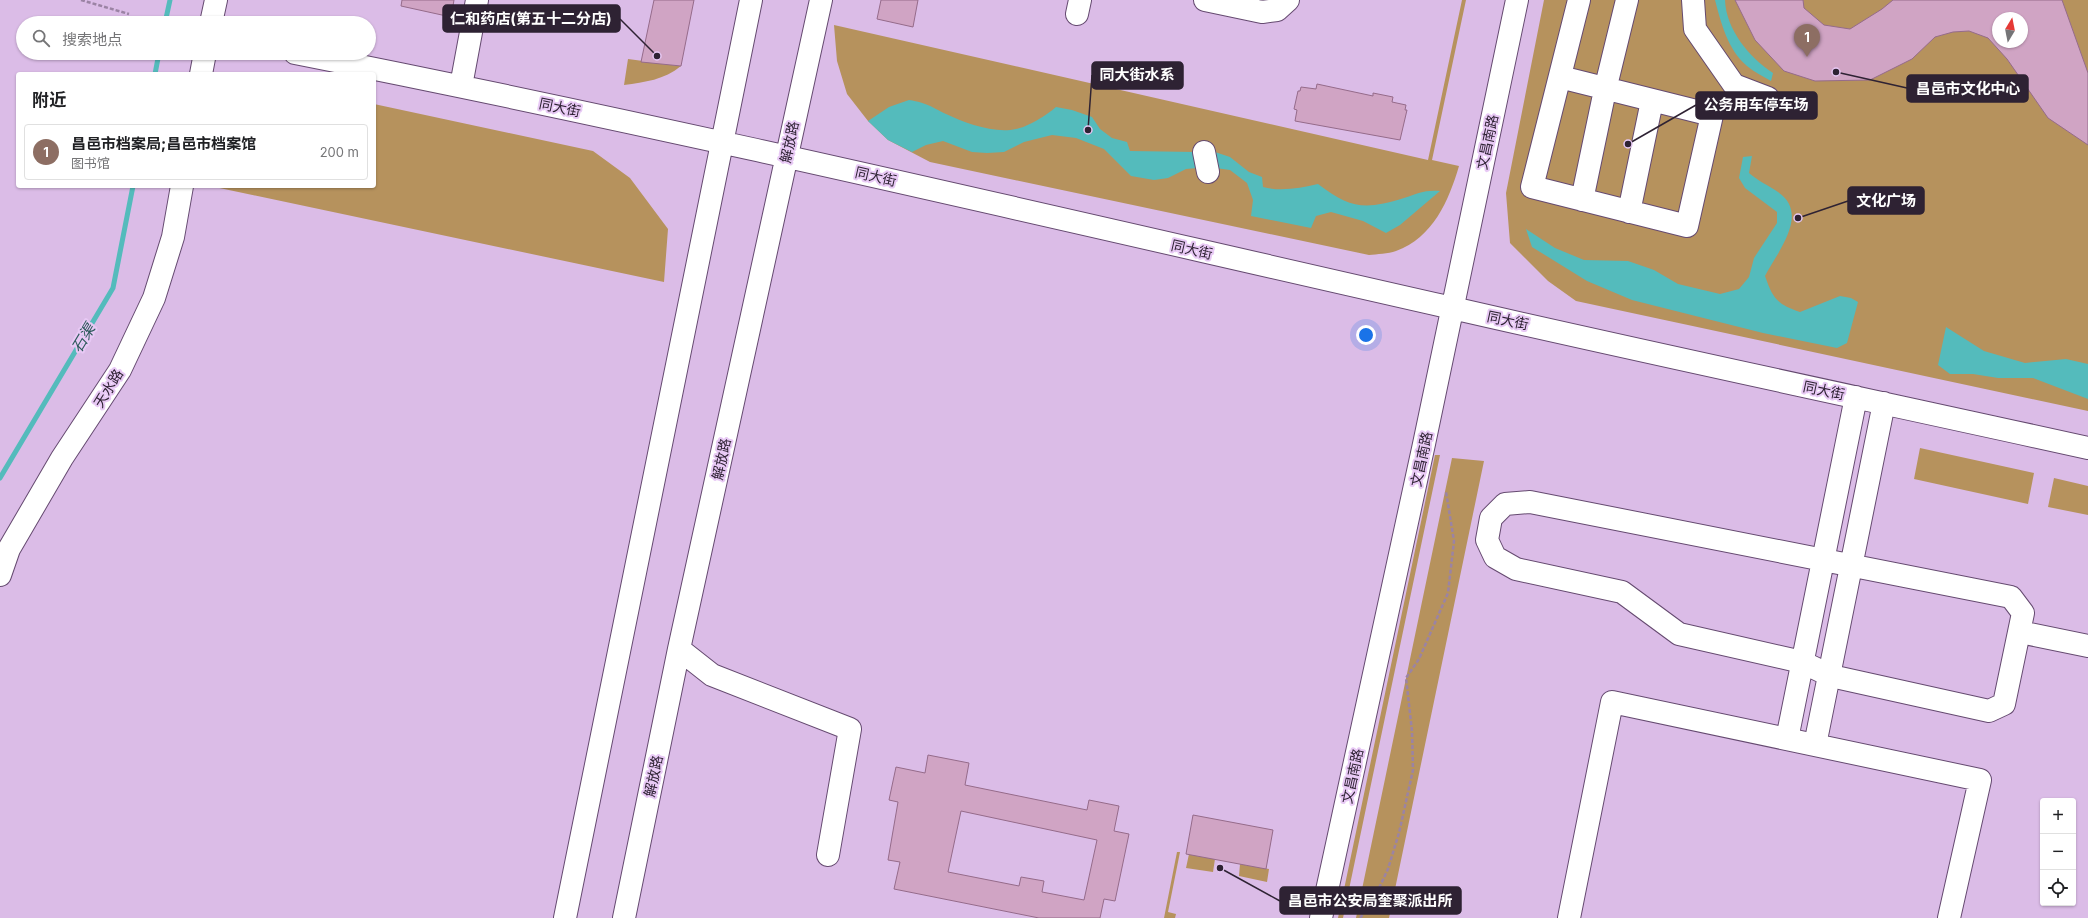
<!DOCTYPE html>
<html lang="zh">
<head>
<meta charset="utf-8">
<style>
  body { margin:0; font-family:Inter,"Noto Sans SC",sans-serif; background:#f2f2f2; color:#202124 }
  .controls { position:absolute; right:12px; bottom:12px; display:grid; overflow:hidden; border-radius:4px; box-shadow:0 1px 3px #0004 }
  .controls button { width:36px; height:36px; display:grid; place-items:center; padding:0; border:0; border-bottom:1px solid #e0e0e0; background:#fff; color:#202124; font:20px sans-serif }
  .compass { position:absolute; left:1992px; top:12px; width:36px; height:36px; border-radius:50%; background:#fff; box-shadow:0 1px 3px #0004; rotate:10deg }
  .you { position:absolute; left:1366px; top:335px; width:14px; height:14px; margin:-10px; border:3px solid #fff; border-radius:50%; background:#1a73e8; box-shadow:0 0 0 6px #1a73e833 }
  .badge { display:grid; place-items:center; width:26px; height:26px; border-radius:50%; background:#ea580c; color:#fff; font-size:13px; font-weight:700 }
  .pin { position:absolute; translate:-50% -33px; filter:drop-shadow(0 1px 2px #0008) }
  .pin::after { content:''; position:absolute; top:21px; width:14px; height:12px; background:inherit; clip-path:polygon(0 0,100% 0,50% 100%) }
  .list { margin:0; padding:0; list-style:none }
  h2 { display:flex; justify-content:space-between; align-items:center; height:52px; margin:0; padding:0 16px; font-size:17px }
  h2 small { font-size:13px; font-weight:400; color:#757577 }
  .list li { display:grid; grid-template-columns:26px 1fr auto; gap:12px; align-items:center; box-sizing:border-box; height:56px; margin:0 8px 8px; padding:0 8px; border:1px solid #e0e0e0; border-radius:4px }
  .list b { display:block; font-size:15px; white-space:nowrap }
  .list p { margin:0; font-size:13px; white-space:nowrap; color:#757577 }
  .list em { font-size:13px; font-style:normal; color:#757577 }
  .icon { flex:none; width:22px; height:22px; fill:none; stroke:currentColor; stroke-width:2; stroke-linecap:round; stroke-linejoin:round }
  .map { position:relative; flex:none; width:2088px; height:918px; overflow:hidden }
  .search { position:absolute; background:#fff; box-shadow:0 1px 3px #0004; left:16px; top:16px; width:360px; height:44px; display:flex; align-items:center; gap:10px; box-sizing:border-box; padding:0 14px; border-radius:22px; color:#757577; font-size:15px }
  .panel { position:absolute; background:#fff; box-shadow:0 1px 3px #0004; left:16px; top:72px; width:360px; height:116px; border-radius:4px }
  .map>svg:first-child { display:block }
  .green { fill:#b6925d; fill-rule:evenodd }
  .water { fill:#54bbbc }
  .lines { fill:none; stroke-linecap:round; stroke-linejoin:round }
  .stream { stroke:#54bbbc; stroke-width:5 }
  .building { fill:#d0a4c4; stroke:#956b8a; fill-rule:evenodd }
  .minor-casing { stroke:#654a70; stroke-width:24 }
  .path { stroke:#9b83a4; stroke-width:2.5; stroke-dasharray:4 2; stroke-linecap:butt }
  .minor { stroke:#fff; stroke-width:22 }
  .labels { text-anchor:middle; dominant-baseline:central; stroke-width:4; stroke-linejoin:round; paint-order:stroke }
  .street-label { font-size:14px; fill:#2e2233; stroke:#e8c9f5 }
  .water-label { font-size:15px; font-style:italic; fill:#2c595a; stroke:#e8c9f5 }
  .leader { fill:none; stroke:#2e2233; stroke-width:1.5 }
  .callout-dot { fill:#2e2233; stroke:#e8c9f5; stroke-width:1.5 }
  .callout { fill:#2e2233; stroke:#2e2233; stroke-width:1.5 }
  .callout-label { font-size:15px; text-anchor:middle; font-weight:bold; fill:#fff }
</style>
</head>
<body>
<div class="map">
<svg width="2088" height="918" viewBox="0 0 2088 918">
  <rect width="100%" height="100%" fill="#dbbce7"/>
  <path class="green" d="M1462,0h4l-34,160 27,6c-10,34 -26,72 -63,85 -8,3 -19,3 -27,4l-439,-93 -42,-22 -20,-19 -21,-27 -10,-33 -3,-36 594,135z
    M1544,0h544v411l-512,-110 -28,-20 -38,-38 -4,-50zM1998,18h24v24h-24z
    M628,59l53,7c-17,14 -36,16 -57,19z
    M374,104l219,47 37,27 38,51 -4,53 -454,-96h164z
    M1920,448l114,25 -6,31 -114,-25z
    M1435,455h5l-97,463h-5z
    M1452,458l32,3 -95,457h-33z
    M2054,478l34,8v29l-40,-8z
    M1177,852h3l-12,60 8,2 -1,4h-11z
    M1189,854l26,5 -2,13 -27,-4z
    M1240,864l29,5 -2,13 -28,-6z"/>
  <path class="water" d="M1715,0h10c1,30 25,58 48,73l-2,8c-8,-5 -17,-9 -24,-15 -19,-16 -26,-43 -32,-66z
    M909,100c19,3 22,7 37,14 19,9 49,20 70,15 12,-2 31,-14 40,-22l16,3 20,7 8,12 12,9 15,4 3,9 66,1 16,-1 18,6 19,15 13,5 1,10c18,5 37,1 55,-3 33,25 47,26 86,14 16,-5 19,-8 36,-7l-40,34 -14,8 -23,-12 -32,-9 -15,4 -5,12 -60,-12 2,-16 -6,-17 -17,-13 -22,-3 -22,2 -18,9 -14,2 -23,-4 -27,-27 -28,-11 -24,-3 -28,7 -20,10 -17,1 -15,-1 -29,-11 -17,4 -14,7 -24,-12 -20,-19 21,-14z
    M1752,156l-3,17c9,8 19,12 29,19 32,22 0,59 -13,84 8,23 12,28 35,36l40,-16 11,2 7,4 -11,41 -10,5 -74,-15 -131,-33 -45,-19 -55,-34 -6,-18 29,19 29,12 44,1 26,9 24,14 42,10 19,-5 10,-12 5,-19 23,-35v-11l-32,-24 -6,-10 4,-21z
    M1946,327l38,24 41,12 41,-4 22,5v35l-55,-21h-35l-25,-4h-23l-12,-9z"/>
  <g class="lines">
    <path class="stream" d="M165,23l5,-23
      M155,74l4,-21
      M0,478l113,-190 20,-102"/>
  </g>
  <path class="building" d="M402,0h52l-3,17 -50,-11z
    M654,0h40l-13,66 -40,-4z
    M881,0h37l-5,27 -36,-8z
    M1735,0h68l1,8 20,17 26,4 32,-20 11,-9h169l26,73v72l-40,-27 -41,-59 -19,-21 -19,-7 -16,1 -18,5 -23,22 -42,21 -55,1 -31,-10 -29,-31zM1998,18h24v24h-24z
    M1317,84l56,12v-3l20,4 -1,5 14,3 -1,5h2l-7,30 -105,-19 2,-11 -3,-1 4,-18h2l1,-4 15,2z
    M928,755l41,8 -4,22 122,25 2,-10 30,6 -5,25 15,3 -14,67 -11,-2 -4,19h-61l-145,-29 6,-27 -12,-2 10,-58 -9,-2 7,-33 29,6zM961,811l136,29 -13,60 -42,-8 2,-11 -23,-4 -2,9 -71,-14z
    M1193,815l80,15 -7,39 -80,-15z"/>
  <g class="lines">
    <defs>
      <path id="minor" d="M1205,0l57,12 15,-2 11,-10
        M1693,0l2,29 39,56 34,13
        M1077,14l3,-14
        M211,23l5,-23
        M295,53c386,76 769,167 1153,254 213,49 427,94 640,141
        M201,74l4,-21
        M1560,77l152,38 -25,111 -155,-39 47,-187
        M461,86l16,-86
        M1204,152l4,20
        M1582,200l23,-110 22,-90
        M1629,212l23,-111
        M1530,502l481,95 12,16 -19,91 -15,7 -158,-35 -29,-14 -123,-28 -57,-42 -106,-23 -21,-12 -8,-17 4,-22 14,-14z
        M0,575l9,-26 53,-91 58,-88 34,-72 19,-61 9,-51
        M2020,632l68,14
        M679,649l33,26 138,54 -22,126
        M1787,739l69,-342
        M1815,745l69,-342
        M565,918l186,-918
        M624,918l55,-269 142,-649
        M1321,918l103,-474 93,-444
        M1569,918l43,-216 368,78 -31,138"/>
    </defs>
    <use href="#minor" class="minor-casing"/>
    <path class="path" d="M81,0l48,14
      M1360,918l12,-15 16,-34 11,-36 14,-63 -1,-39 -6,-53 13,-19 29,-66 6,-52 -8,-49"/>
    <use href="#minor" class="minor"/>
  </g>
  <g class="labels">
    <g class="street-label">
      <text transform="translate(560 107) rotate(12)">同大街</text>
      <text transform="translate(789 142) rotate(-78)">解放路</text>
      <text transform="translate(1487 142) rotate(-78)">文昌南路</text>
      <text transform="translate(876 176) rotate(13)">同大街</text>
      <text transform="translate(1192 249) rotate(13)">同大街</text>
      <text transform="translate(1508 320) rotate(12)">同大街</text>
      <text transform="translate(108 388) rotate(-58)">天水路</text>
      <text transform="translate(1824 390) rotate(12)">同大街</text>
      <text transform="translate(721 459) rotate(-78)">解放路</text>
      <text transform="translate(1421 459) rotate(-78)">文昌南路</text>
      <text transform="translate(653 776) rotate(-78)">解放路</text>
      <text transform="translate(1352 776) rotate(-78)">文昌南路</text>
    </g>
    <g class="water-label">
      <text transform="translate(83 338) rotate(-59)">石渠</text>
    </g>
  </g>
  <path class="leader" d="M657 56L620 19M1088 130L1092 75M1836 72L1907 88M1628 144L1696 105M1798 218L1848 201M1220 868L1280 901"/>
  <g class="callout-dot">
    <circle cx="657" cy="56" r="4"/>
    <circle cx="1088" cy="130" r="4"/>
    <circle cx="1836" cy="72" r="4"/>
    <circle cx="1628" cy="144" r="4"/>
    <circle cx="1798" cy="218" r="4"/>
    <circle cx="1220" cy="868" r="4"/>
  </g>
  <g class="callout">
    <rect x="443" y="5" width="177" height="27" rx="4"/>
    <rect x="1092" y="62" width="91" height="27" rx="4"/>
    <rect x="1907" y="75" width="121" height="27" rx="4"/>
    <rect x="1696" y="92" width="121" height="27" rx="4"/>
    <rect x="1848" y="187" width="76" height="27" rx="4"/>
    <rect x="1280" y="887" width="181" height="27" rx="4"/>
  </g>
  <g class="callout-label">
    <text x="531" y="24">仁和药店(第五十二分店)</text>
    <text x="1137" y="80">同大街水系</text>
    <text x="1968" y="94">昌邑市文化中心</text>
    <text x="1756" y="110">公务用车停车场</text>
    <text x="1886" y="206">文化广场</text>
    <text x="1370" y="906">昌邑市公安局奎聚派出所</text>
  </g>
</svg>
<div class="controls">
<button>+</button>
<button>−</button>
<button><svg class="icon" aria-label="locate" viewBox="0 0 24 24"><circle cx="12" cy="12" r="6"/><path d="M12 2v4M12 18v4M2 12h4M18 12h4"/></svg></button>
</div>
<svg class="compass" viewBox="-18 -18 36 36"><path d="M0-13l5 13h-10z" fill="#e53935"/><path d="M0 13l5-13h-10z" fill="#757577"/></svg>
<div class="you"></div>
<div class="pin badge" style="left:1807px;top:57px;background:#8d6e63">1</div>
<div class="search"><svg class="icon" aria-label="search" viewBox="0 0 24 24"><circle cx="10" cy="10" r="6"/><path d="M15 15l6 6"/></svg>搜索地点</div>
<section class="panel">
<h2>附近<small></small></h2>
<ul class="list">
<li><span class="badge" style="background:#8d6e63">1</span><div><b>昌邑市档案局;昌邑市档案馆</b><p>图书馆</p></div><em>200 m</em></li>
</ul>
</section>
</div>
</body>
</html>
